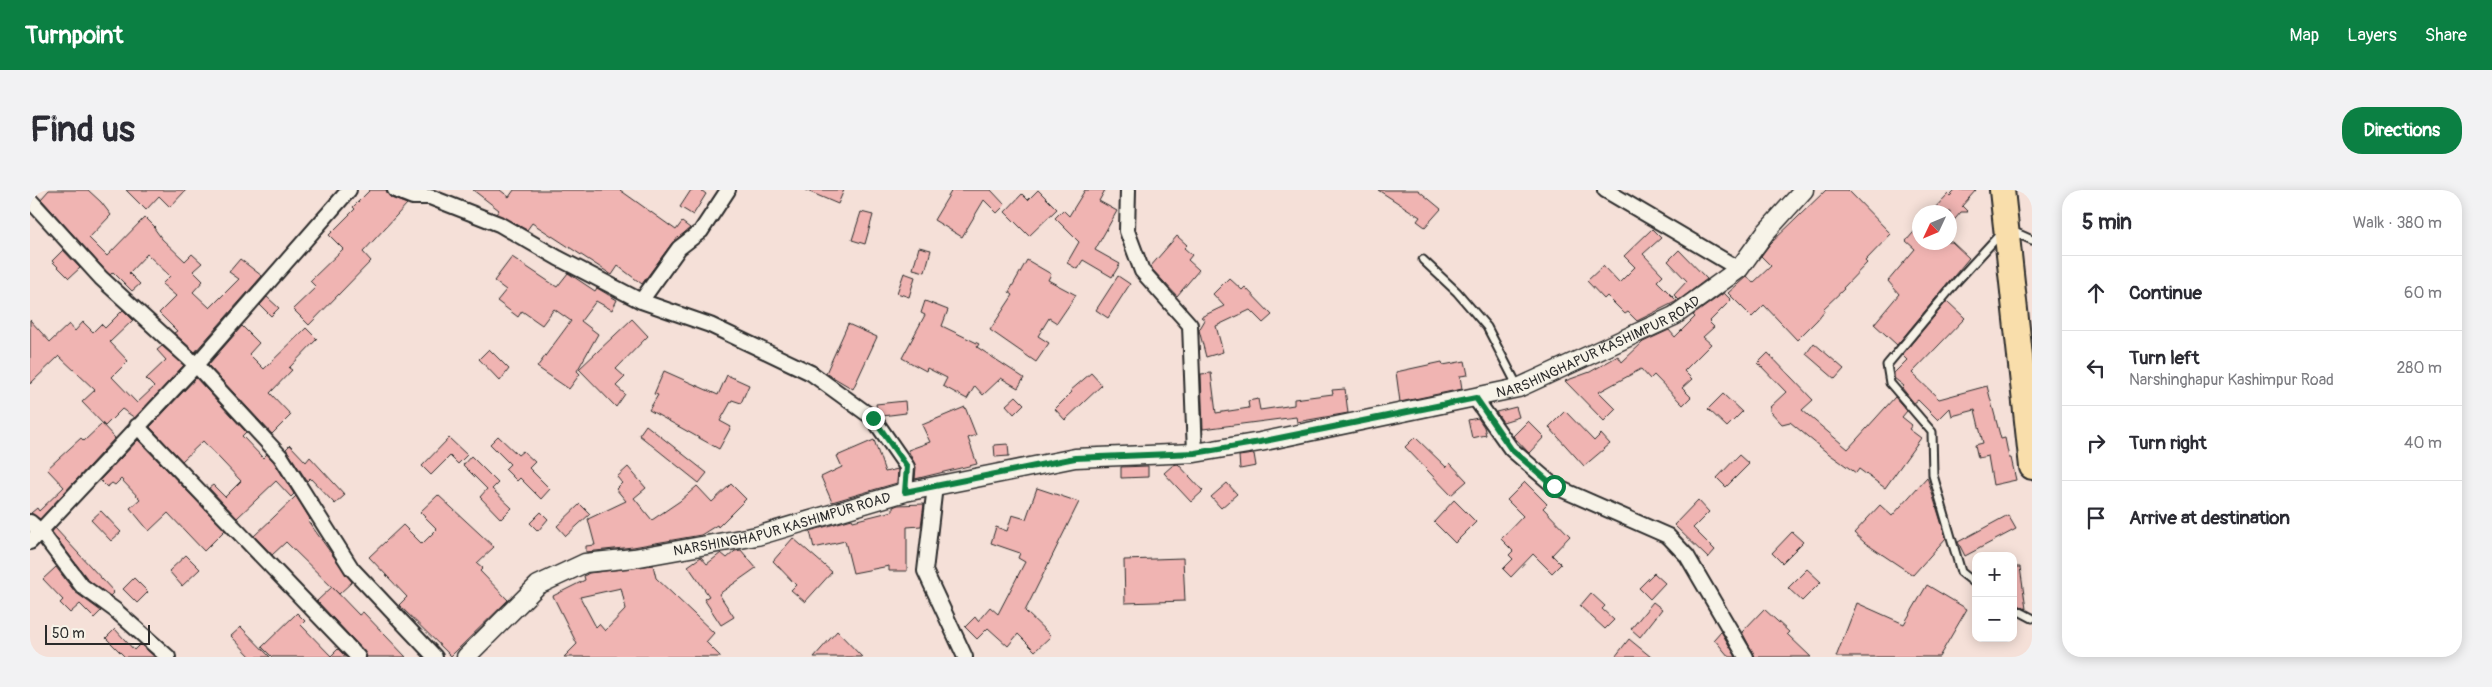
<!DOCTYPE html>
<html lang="en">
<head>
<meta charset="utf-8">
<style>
  body { margin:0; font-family:Pangolin,sans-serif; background:#f2f2f3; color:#2b2b33 }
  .controls { position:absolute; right:15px; bottom:15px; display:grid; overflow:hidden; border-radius:10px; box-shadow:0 2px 12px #0003 }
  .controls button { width:45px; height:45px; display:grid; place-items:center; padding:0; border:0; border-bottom:1px solid #e1e1e2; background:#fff; color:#2b2b33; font:25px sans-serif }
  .compass { position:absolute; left:1882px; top:15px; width:45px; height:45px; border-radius:50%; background:#fff; box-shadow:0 2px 12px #0003; rotate:226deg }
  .scale { position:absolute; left:15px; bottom:12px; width:105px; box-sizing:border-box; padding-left:5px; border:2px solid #2b2b2b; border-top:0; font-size:14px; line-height:18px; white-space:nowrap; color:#2b2b2b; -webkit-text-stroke:4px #f7f3e8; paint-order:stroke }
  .stop { position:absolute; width:15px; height:15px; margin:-11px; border:4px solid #0b8043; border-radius:50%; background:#fff }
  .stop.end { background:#0b8043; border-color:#fff; box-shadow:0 1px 5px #0008 }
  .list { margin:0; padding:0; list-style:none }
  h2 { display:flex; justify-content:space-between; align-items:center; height:65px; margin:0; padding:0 20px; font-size:21px }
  h2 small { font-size:16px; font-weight:400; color:#7c7c81 }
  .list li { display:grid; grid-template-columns:32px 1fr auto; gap:15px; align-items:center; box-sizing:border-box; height:75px; padding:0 20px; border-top:1px solid #e1e1e2 }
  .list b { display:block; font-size:19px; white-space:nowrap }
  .list p { margin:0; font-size:16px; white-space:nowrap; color:#7c7c81 }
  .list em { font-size:16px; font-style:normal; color:#7c7c81 }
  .icon { flex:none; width:28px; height:28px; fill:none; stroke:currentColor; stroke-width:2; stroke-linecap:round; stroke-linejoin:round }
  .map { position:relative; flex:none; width:2002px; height:467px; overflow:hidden; border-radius:20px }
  header { display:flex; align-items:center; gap:30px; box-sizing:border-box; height:70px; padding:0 25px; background:#0b8043; color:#fff }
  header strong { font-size:24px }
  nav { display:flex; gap:28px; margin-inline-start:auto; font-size:18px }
  .intro { display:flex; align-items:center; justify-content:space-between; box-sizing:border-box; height:120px; padding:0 30px }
  h1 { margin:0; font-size:35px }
  .button { padding:12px 22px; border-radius:20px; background:#0b8043; color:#fff; font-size:18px; font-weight:700 }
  main { display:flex; gap:30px; padding:0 30px }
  aside { flex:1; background:#fff; border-radius:20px; box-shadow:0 2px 12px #0003 }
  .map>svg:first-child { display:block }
  .building { fill:#f0b4b2; stroke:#2b2b2b; fill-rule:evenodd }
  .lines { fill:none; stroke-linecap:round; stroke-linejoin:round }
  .service-casing { stroke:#2b2b2b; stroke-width:11 }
  .minor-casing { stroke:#2b2b2b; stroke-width:18 }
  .tertiary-casing { stroke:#2b2b2b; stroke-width:21 }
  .trunk-casing { stroke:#2b2b2b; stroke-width:28 }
  .service { stroke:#f7f3e8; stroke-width:7 }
  .minor { stroke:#f7f3e8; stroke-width:14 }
  .tertiary { stroke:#f7f3e8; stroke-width:18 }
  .trunk { stroke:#f9deab; stroke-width:24 }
  .route { stroke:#0b8043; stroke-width:6 }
  .labels { text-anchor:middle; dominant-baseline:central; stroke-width:4; stroke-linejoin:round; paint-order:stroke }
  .street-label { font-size:14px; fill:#2b2b2b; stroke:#f7f3e8 }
</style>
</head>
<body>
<header>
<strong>Turnpoint</strong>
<nav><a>Map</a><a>Layers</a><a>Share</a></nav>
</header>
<div class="intro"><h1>Find us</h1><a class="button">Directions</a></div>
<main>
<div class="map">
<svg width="2002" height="467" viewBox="0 0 2002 467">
  <rect width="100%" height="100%" fill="#f5e0d8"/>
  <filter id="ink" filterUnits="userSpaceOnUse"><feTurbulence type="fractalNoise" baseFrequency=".02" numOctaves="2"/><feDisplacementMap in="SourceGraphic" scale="10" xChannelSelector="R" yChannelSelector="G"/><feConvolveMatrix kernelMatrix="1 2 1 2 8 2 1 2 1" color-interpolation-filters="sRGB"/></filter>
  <g filter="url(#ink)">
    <path class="building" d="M19,0h39l13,12 10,13 -22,23 18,18 38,-39 10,10 -1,1 8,11 23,22 7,-7 10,9 -9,8 10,10 -10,11 17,16 29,-29 -10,-7 11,-13 22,17 -67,76 -21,-19 3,-2 -18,-18 17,-17 -14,-12 8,-8 -23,-22 -18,19 11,11 -8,7 -19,-19 -3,3 -3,-3 -66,-73z
      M96,0h60l-16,17 -11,-11 -13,14z
      M340,0h16l5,8 16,6 -44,48 8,9 -62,64 -16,-16 23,-22 -6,-6 33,-32 -14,-14 26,-26 -2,-2z
      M443,0h27l9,7 5,-7h106l56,40 6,-8 8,6 -18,15 -30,41 -24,-18 -6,9 -80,-52 -5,7 -31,-16 3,-4z
      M661,0h10l5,4 -13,21 -13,-8z
      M775,0h39l-6,14z
      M922,0h39l14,15 -8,8 -13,-13 -22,37 -28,-17z
      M1008,0l19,19 -28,27 -24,-24 17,-18 6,6z
      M1055,0h20l-6,11 18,10 -22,39 25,14 -8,13 -29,-17 -6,9 -10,-6 12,-21 -24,-24 8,-8 6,6z
      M1348,0h40l23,19 -16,18 -8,-6 3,-4z
      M1796,0h22l43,44 -26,27 2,2 -24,25 1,1 -21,20 2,1 -8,10 -20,20 -33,-35 -12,12 -24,-24 19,-17 6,7 18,-17 -10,-10 9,-12z
      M1926,0h20l-14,16 6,6h-7l-11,13v-13h-19l17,-18 2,2z
      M831,22l12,3 -8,29 -13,-4z
      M1890,35v17h32l17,16 -72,87 -23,-21 25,-30 -11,-13 27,-32 -9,-8z
      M1622,39l9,9 -18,16 20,21 -6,6 20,20 -40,20 -9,-9 -3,2 -18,-18 -3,3 -17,-18 16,-15 16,17 16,-16 -11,-11z
      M1147,46l10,9 -3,3 8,7 -4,5 11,10 -22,26 -27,-29z
      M889,57l12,3 -6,22 -12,-3z
      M33,60l17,18 -11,10 -17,-17z
      M1649,60l28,29 -28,21 -5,-5 13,-14 -19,-20z
      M482,67l45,30 11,-14 27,18 2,-3 20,12 -5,10 -16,-9 -15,20 17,13 -21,37 3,3 -11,15 -32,-22 34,-46 -17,-12 -12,16 -20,-14 -4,6 -21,-16 9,-11 -12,-9z
      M997,70l24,14 -3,6 28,15 -19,28 -8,-5 -11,18 11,7 -13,19 -46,-32 23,-35 -4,-3z
      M874,83l11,4 -6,20 -12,-4z
      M1088,86l12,8 -22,34 -12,-8z
      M1199,88l13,12 3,-3 27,28 -9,8 -13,-13 -34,16 7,26 -17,5 -7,-27 6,-10 -4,-3 23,-11 -11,-12z
      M1694,103l7,7 -22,22 5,5 -11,10 8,7 -27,27 8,8 -10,9 9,9 -8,8 -29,-30 -4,4 -9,-10 -42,23 17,17 -12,12 -39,-40 25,-9 28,-16 4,6 21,-20 26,-12 6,7 20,-20 -2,-2z
      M237,107l12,11 -8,8 -11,-11z
      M895,111l23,9 -6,16 37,18 -2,3 47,31 -6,10 -17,-10 -18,17 -8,-9 -8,13 -24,-13 4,-8 -20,-10 -1,3 -24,-13 23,-43 -4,-2z
      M1917,111l18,17 -53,55 27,26 48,-13 14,53 4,-1 4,20h2l5,22 -23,5 -5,-29 -10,2 -3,-13 8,-2 -8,-33 -23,6 -2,-8 -12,12 -20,-20 -4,3 -12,-15 2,-2 -10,-8v-5l13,-13 -5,-5z
      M93,120l10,10 -23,22 18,19 -16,16 25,26 17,-16 -8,-8 20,-19 -9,-10 5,-4 22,19 -49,53 -13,-9 -17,17 -23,-24 13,-12 -36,-34 -29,28v-64l20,22 19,-18 6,7 8,-9 10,10 8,-8 4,4z
      M602,129l16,17 -32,33 9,8 -9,9 9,8 -9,13 -37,-38z
      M818,134l29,13 -24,52 -27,-16z
      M212,136l17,17 -10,11 15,15 42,-41 11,11 -28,29 3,2 -22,23 21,22 -19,19 -64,-69z
      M1784,153l30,26 -9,10 -29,-25z
      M459,159l20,20 -9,12 -21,-22z
      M1738,163l45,47 -11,10 46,39 47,-52 12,14 -5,6 10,8 -3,4 12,9 -36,50 -26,-19 -3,4 -31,-22 -35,-29 -8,2 -12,-13v-4l16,-15 -28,-29z
      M1435,171l3,14 -8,1 2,13 -62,13 -4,-30 46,-10 1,3z
      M634,181l54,24 9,-20 22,10 -8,18 -9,-3 -12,21 11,6 -12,22 -70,-39 9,-15 -4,-1z
      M1061,183l11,12 -37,35 -10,-11 17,-17 -2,-1z
      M1181,183l5,40 33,-5 -1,-7 10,-2 2,11 34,-5v-6l39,-5 -1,-4 13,-1 3,24 -51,9 -1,-5 -93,12 -2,-55z
      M166,188l50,54 -4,4 21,22 4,-4 7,8 20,32 -3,3 -15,-16 -39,37 -28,-30 4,-3 12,12 16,-16 -38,-40 -21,20 -32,-34z
      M1693,204l19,18 -15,15 -19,-18z
      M986,206l8,8 -10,10 -8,-9z
      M875,211l1,12 -24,3 -5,-6 -1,-6z
      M935,217l11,28 -8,3 9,26 -62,15 1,-12 -8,-17 22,-8 -8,-17z
      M1486,217l3,10 -16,5 -7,-10z
      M1535,221l29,30 7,-7 9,10 -26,22 -35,-39z
      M1448,228l6,9 2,8 -14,3 -4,-18z
      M1498,231l16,16 -15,16 -16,-17z
      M72,234l13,14 -75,81 -9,-6 6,-5 2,3 25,-24 -17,-18 34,-31 3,3z
      M616,235l61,48 -8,10 -60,-48z
      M468,246l20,19 5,-4 12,11 -6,6 21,21 -9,10 -21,-21 -3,3 -12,-12 5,-5 -20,-20z
      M1385,247l31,30 4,-4 17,18 -16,14 -46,-48z
      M419,248l18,17 -9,9 -8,-8 -19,19 -9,-9z
      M108,250l87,90 -21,21 -36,-38 -19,18 -19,-23 10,-9 -19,-20 -6,6 -3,-2 -5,4 -7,-7z
      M844,250l11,32 13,-3 -1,14 -65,19 -11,-25 21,-10 -5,-11z
      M978,254l1,12 -14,1 -1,-12z
      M260,255l16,17 4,-5 35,38 -10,9 -25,-26 -3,3 -21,-32z
      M1224,264l2,12 -16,3 -1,-13z
      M1709,265l10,9 -23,23 -9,-9z
      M441,266l27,27 -6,6 20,19 -11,11 -21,-22 7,-8 -24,-24z
      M1148,274l25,27 -12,11 -27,-29 9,-8z
      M1118,276v11l-27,1v-11z
      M598,277l18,21 -12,10 18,22 28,-19 17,-15 15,16 19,-18 15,15 -28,28 -1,-2 -16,10 -68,12 -47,5v-6l9,-1 -7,-26 38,-18 -10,-12 6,-6 -5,-6z
      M1897,287l19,61 -33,37 -48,-32 -11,-10 26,-28 12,11z
      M1495,292l22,22 -4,4 27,28 -18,19 9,9 -9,9 -19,-19 -22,23 -8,-8 10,-10 -4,-4 4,-4 -12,-12 22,-23 -16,-16z
      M1197,293l10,11 -16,14 -10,-11z
      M1007,298l42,14 -54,109 26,25 -16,15 -17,-17 -10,12 -20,-18 -11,11 -12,-12 10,-10 3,4 12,-14 8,7 27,-52 -7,-4 2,-5 -29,-10 5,-16 11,4 5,-16 14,4z
      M408,305l56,52 -17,16 6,5 -3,3 28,29 -57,56 -52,-51 8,-8 -38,-40 34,-32 19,19 15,-15 -17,-17z
      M266,306l14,23 -2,2 44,61 -13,12 -53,-52 -14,13 -18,-19z
      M1424,310l22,22 -21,21 -21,-21z
      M1668,310l11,12 -16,16 22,22 -7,8 -34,-33z
      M550,314l10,10 -24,22 -9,-10z
      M894,314l-3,22 -14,1v44h-18v-5l-36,7 -8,-32 -31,7 -4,-17 42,-12 1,2 40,-10v-4l5,-2z
      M71,321l20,21 -10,9 -20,-21z
      M511,322l7,7 -10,12 -8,-8z
      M1978,325l8,14 -51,27 -7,-14z
      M25,338l59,64 -4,4 -22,-16 -36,-48z
      M1762,342l11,10 -21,21 -10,-10z
      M763,348l39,34 -27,30 -14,-12 5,-5 -23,-24z
      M711,360l15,18 -37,26 15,23 -13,8 -17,-26 5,-3 -21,-30 13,-9 6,7 14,-11 6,5 8,-7z
      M156,365l14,14 -18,17 -13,-15z
      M1153,368l2,43 -60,2 -1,-43z
      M623,375l3,13 58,55 -8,9 15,15h-157l13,-13 -24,-48 32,-16 -1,-4 5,-3zM591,398l5,21 -21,22 -6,-7 -3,3 -16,-30z
      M26,377l19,25 26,19 -7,7 -14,-14 -10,9 -10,-10 3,-3 -20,-21z
      M1983,377h7l6,42 -13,-7z
      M1777,379l14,13 -19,19 -14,-13z
      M1624,383l11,10 -15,16 -11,-11z
      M104,388l14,14 -11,11 -14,-14z
      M1897,395l40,24 -28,48h-103l21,-54 47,21z
      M302,397l27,28 4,-3 43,45h-39l-3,-6 -47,-50z
      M1561,403l14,13 -3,3 12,11 -9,9 -25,-23z
      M1623,412l9,7 -22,28 -9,-8z
      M1734,419l25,23 -2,2 24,23h-56l-13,-25z
      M267,423l8,8 -4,4 30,31 7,-7 8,8h-74l-10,-10z
      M211,437l29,30h-19l-20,-21z
      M85,439l19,21 6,-6 15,13h-30l-19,-19z
      M807,441l25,26h-48z
      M1691,441l15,26h-7l-15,-18z
      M1599,449l22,18h-36z"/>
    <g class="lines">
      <defs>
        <path id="service" d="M1982,41l20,9
          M1393,70l34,32 30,35 31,60
          M1946,394l-15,-12 -28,-97 -1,-43 -42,-49 -3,-18 71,-85 43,-47
          M1983,418l19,10"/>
        <path id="minor" d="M365,0l18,7h17l69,27 59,34 83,43 69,24 101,48 62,45 34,49 -2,25
          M1098,0l-1,41 15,40 48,54 5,128
          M1575,0l134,79
          M0,10l71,78 95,87 85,92 71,112 83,88
          M611,111l38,-53 22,-17 27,-41
          M1445,208l36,51 43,37 114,50 19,20 59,101
          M107,236l221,231
          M905,296l-10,85 40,86
          M0,332l11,10 41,54 33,24 53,47
          M0,352l166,-177 153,-175"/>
        <g id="tertiary">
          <path id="s1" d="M436,467l72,-72 47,-22 49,-5 123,-22 148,-44 170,-34 120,-5 65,-11 258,-54 156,-72 65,-47 26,-36 39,-43"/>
        </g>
        <path id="trunk" d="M1972,0l30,277"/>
      </defs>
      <use href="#service" class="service-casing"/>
      <use href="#minor" class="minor-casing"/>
      <use href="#tertiary" class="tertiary-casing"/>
      <use href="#trunk" class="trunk-casing"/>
      <use href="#service" class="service"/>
      <use href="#minor" class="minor"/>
      <use href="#tertiary" class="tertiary"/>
      <use href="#trunk" class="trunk"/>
    </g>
  </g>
  <g class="lines" filter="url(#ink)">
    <path class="route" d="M843,228l34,49 -2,25 170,-34 120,-5 65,-11 216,-44 35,51 43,37"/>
  </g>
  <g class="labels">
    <g class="street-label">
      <text stroke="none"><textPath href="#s1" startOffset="1195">NARSHINGHAPUR KASHIMPUR ROAD</textPath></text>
      <text stroke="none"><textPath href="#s1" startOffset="355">NARSHINGHAPUR KASHIMPUR ROAD</textPath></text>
    </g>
  </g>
</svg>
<div class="controls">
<button>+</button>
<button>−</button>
</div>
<svg class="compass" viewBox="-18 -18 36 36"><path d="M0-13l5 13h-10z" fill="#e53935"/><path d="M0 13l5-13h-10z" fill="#7c7c81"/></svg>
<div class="scale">50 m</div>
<div class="stop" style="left:1524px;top:296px"></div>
<div class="stop end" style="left:843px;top:228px"></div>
</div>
<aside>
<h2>5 min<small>Walk · 380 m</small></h2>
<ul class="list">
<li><svg class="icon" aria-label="ahead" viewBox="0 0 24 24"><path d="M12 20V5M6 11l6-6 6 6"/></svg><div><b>Continue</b></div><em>60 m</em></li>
<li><svg class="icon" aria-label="left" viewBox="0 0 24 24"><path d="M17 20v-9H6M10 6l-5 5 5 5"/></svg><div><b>Turn left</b><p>Narshinghapur Kashimpur Road</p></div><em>280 m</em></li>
<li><svg class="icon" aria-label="right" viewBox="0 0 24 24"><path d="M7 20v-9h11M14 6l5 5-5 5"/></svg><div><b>Turn right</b></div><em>40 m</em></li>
<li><svg class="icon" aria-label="arrive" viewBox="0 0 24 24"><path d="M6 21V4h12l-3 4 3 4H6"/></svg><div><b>Arrive at destination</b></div></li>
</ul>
</aside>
</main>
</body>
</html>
